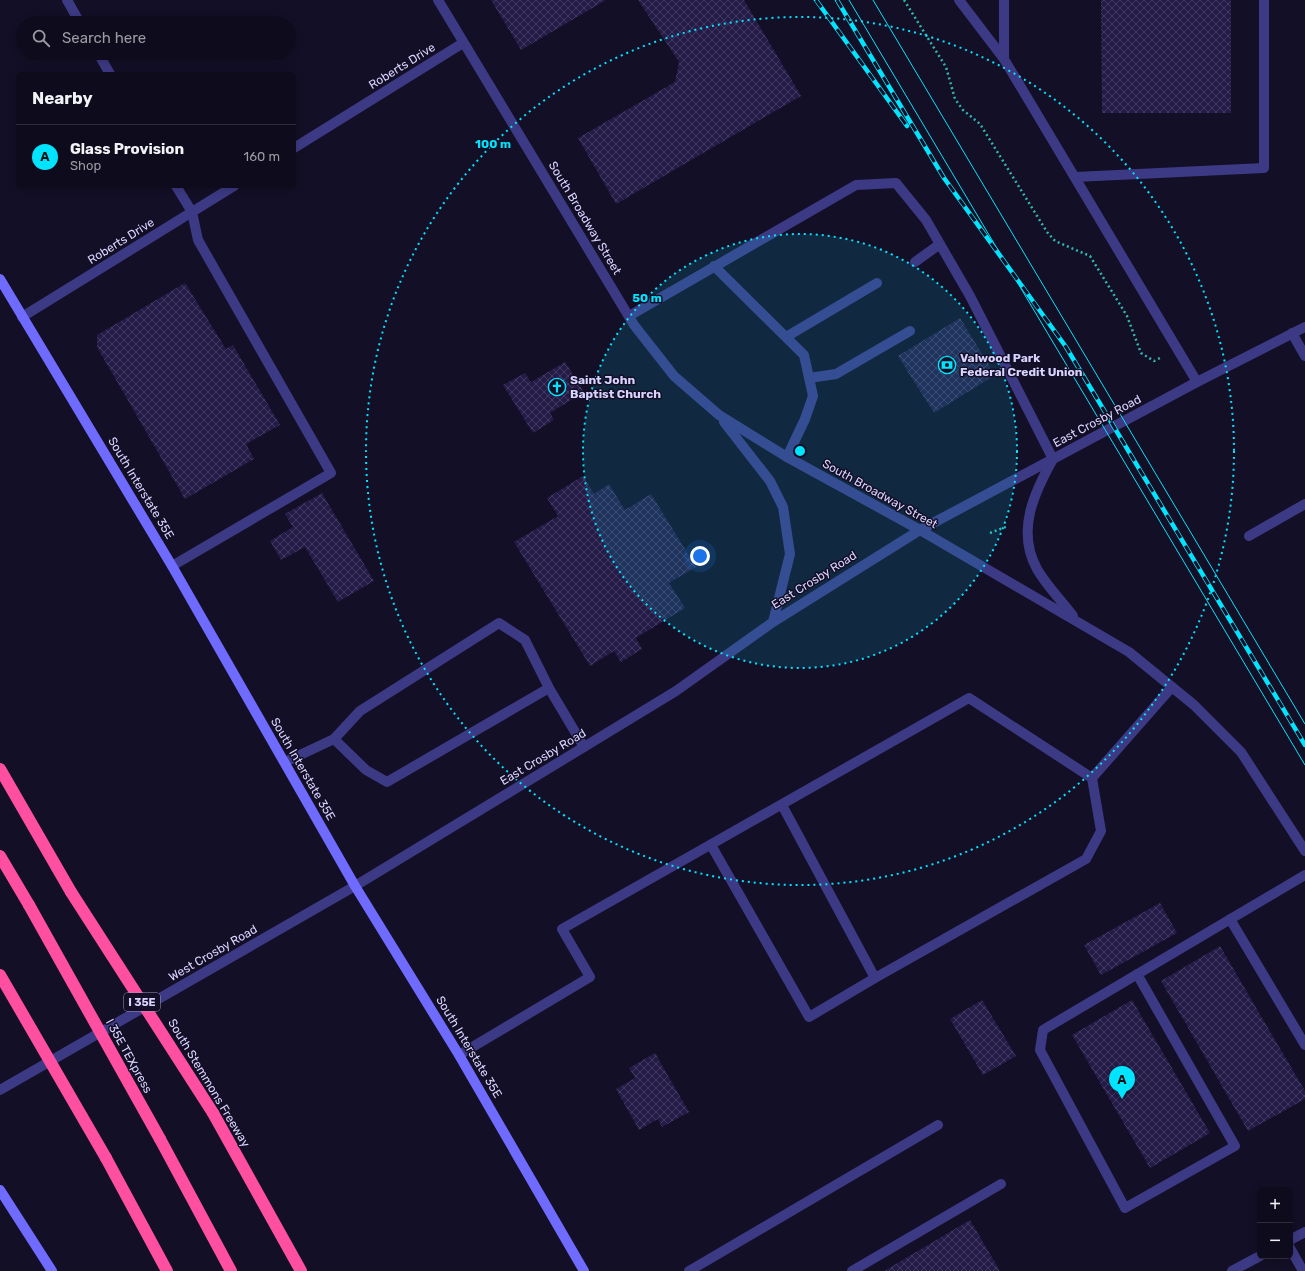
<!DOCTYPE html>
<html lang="en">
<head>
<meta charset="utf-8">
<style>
  body { margin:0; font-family:Rubik,sans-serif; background:#171425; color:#f1f3f6 }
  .controls { position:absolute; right:12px; bottom:12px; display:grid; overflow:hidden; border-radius:6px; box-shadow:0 2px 10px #0003 }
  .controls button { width:36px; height:36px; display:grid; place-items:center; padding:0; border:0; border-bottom:1px solid #2e2b3b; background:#0e0b1c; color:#f1f3f6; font:20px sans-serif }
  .you { position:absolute; left:700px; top:556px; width:14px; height:14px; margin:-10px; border:3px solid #fff; border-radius:50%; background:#1a73e8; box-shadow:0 0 0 6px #1a73e833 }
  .badge { display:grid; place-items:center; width:26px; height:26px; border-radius:50%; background:#00e5ff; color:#111; font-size:13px; font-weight:700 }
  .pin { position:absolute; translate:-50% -33px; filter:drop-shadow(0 1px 2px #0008) }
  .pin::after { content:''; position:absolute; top:21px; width:14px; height:12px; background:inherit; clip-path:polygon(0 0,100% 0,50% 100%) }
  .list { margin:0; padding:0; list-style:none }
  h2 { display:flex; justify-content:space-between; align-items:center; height:52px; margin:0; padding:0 16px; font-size:17px }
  h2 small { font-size:13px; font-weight:400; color:#9b9ba3 }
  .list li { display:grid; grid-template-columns:26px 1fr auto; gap:12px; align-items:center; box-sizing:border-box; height:64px; padding:0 16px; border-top:1px solid #2e2b3b }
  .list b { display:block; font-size:15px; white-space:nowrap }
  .list p { margin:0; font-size:13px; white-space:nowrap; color:#9b9ba3 }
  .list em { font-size:13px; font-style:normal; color:#9b9ba3 }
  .icon { flex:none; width:22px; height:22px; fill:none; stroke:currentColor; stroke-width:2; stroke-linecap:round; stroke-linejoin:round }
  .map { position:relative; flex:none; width:1305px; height:1271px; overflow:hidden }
  .search { position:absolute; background:#0e0b1c; box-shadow:0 2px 10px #0003; left:16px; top:16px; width:280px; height:44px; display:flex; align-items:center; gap:10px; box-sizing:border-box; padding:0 14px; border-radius:22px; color:#9b9ba3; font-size:15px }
  .panel { position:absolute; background:#0e0b1c; box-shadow:0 2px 10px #0003; left:16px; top:72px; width:280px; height:116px; border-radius:6px }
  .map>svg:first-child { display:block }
  .building { fill:url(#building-cross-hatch) }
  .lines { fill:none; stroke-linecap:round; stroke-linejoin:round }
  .path { stroke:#2fb8b0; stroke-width:2.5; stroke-dasharray:2 3; stroke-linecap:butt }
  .service { stroke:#3d3a85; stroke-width:10 }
  .minor { stroke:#3d3a85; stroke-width:10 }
  .tertiary { stroke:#3d3a85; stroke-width:10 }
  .secondary { stroke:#6f6bff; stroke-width:10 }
  .motorway { stroke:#ff4fa3; stroke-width:12 }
  .tram { stroke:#00e5ff; stroke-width:1 }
  .rail-casing { stroke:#00e5ff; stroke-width:4.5 }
  .rail { stroke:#130f26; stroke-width:3; stroke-dasharray:9; stroke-linecap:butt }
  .motorway-bridge { stroke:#ff4fa3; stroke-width:12 }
  .ring { fill:none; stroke:#00e5ff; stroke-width:2; stroke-dasharray:2 4 }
  .labels { text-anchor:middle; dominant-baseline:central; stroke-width:3; stroke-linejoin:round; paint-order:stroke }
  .shield { fill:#130f26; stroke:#9e99be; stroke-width:1 }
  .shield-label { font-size:11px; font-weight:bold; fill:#d9d4ff }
  .street-label { font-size:12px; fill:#d9d4ff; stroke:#130f26 }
  .poi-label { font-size:12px; font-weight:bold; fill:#d9d4ff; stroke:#130f26; text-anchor:start }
  .centre { fill:#00e5ff; stroke:#130f26; stroke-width:2 }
  .ring-label { font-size:12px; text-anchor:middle; font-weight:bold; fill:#00e5ff; stroke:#130f26; stroke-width:3; stroke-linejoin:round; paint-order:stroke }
</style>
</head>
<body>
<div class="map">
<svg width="1305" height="1271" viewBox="0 0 1305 1271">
  <defs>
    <pattern id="building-cross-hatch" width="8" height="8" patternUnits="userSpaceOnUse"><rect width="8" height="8" fill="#241b47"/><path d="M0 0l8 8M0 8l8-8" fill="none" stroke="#433b63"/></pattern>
  </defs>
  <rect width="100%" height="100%" fill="#130f26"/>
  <path class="building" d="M491,0h115l-85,50z
    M638,0h106l57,96 -185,108 -38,-66 97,-56 4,-20z
    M1101,0h130v113h-129z
    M185,283l41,66 7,-4 47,80 -34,19 8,15 -69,40 -88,-152v-12z
    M960,318l35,57 -61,38 -36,-57z
    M565,362l19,30 -34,21 4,7 -21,13 -30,-48 22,-12 6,9z
    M583,476l11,18 15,-10 16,26 26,-16 45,73 -27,16 16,25 -49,30 6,11 -21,13 -7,-11 -24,15 -76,-124 44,-26 -11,-18z
    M322,493l52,88 -36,21 -33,-55 -24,13 -11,-19 23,-14 -8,-13z
    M1160,903l17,30 -76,42 -17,-30z
    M1220,946l85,145v8l-57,32 -87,-150z
    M982,1000l34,56 -33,19 -33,-56z
    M1132,1000l78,133 -60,35 -78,-133z
    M655,1053l34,59 -27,15 -4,-8 -19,11 -23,-41 19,-11 -6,-10z
    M970,1220l30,51h-116z"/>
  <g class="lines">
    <path class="path" d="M904,0l42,67 9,32 8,11 17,14 67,108 8,9 35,15 37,60 14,37 13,8 6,-3
      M990,533l18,-7"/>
    <path class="service" d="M959,0l45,59
      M1004,0v59l193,323
      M1075,177l189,-9v-168
      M915,262l25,-18
      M714,266l90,89 9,41 -8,23 -18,38
      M629,316l227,-131 40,-2 30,37 44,76 83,163
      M786,337l91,-54
      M809,378l27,-4 74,-43
      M172,566l159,-93 -133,-233 -6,-28
      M549,688l35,59
      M285,762l49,-23 26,-28 139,-88 26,17 24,48 -162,94 -21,-12 -32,-31
      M711,845l98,172 66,-39 -93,-173
      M1230,919l75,126
      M1137,974l98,172 -110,62 -85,-158 3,-20 262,-155
      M875,978l211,-119 15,-28 -9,-53
      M459,1055l131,-78 -28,-48 407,-231 123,80 80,-91
      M1290,1240l15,-8
      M1290,1248l13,23
      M689,1271l249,-146
      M852,1271l149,-87
      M1232,1271l28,-15"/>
    <path class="minor" d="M67,0l13,23
      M98,53l12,21
      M294,148l169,-105
      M176,186l16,26
      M22,317l212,-131
      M1292,333l13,23
      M1249,536l56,-32"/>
    <path class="tertiary" d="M438,0l196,325 40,51 45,39 68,42 133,73 209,122 65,53 47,47 64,99
      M724,422l46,59 13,26 7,47 -17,68
      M1053,459c-19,34 -37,72 -16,110 9,16 24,31 36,47
      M0,1090l355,-204 229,-139 92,-56 97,-69 147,-92 277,-148 108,-55"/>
    <path class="secondary" d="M0,279l172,287 183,320 104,169 125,216
      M0,1190l52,81"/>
    <path class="motorway" d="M0,769l71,123
      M0,856l29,49
      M213,1113l88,158
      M160,1139l71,132
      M106,1158l61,113"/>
    <path class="tram" d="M849,0l456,765
      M873,0l432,724"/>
    <defs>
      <path id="rail" d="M816,0l91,126
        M837,0l107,178 122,169 239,398"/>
    </defs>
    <use href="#rail" class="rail-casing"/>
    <use href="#rail" class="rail"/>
    <path class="motorway-bridge" d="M71,892l142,221
      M29,905l131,234
      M0,975l106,183"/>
  </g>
  <circle cx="800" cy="451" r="217" fill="#00e5ff" fill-opacity=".12"/>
  <g class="ring">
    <circle cx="800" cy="451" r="217"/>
    <circle cx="800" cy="451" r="434"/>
  </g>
  <defs>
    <symbol id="bank-ring" viewBox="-11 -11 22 22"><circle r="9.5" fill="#130f26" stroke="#00e5ff" stroke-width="1.5"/><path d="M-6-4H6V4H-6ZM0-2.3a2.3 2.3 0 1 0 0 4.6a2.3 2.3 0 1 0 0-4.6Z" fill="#00e5ff"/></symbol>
    <symbol id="church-ring" viewBox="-11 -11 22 22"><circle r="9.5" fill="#130f26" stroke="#00e5ff" stroke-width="1.5"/><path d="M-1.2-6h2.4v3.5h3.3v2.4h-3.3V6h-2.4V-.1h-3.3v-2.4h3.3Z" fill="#00e5ff"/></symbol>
  </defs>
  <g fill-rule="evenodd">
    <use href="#bank-ring" x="937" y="355" width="20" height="20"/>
    <use href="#church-ring" x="547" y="377" width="20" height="20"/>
  </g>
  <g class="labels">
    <rect class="shield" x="124" y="993" width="36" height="18" rx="3"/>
    <g class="shield-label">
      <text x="142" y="1002">I 35E</text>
    </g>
    <g class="street-label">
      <text transform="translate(402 66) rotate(-32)">Roberts Drive</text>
      <text transform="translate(585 218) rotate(59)">South Broadway Street</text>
      <text transform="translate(121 241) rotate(-32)">Roberts Drive</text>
      <text transform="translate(1097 421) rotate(-28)">East Crosby Road</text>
      <text transform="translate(141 488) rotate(59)">South Interstate 35E</text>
      <text transform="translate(880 494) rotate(29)">South Broadway Street</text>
      <text transform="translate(814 580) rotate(-32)">East Crosby Road</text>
      <text transform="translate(543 757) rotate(-31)">East Crosby Road</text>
      <text transform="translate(303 769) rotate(60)">South Interstate 35E</text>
      <text transform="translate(213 953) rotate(-30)">West Crosby Road</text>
      <text transform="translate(469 1047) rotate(59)">South Interstate 35E</text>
      <text transform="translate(129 1056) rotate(61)">I 35E TEXpress</text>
      <text transform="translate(209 1083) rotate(59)">South Stemmons Freeway</text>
    </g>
    <g class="poi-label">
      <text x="960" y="358">Valwood Park<tspan x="960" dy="14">Federal Credit Union</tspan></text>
      <text x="570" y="380">Saint John<tspan x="570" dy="14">Baptist Church</tspan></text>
    </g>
  </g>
  <circle cx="800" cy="451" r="6" class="centre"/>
  <g class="ring-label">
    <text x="493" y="148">100 m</text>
    <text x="647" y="302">50 m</text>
  </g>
</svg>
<div class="controls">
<button>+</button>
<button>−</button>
</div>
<div class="you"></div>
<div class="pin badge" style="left:1122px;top:1099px">A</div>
<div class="search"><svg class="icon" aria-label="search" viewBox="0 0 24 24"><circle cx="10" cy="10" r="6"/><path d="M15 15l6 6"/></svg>Search here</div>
<section class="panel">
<h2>Nearby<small></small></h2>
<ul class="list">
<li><span class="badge">A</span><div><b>Glass Provision</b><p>Shop</p></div><em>160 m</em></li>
</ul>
</section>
</div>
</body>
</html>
